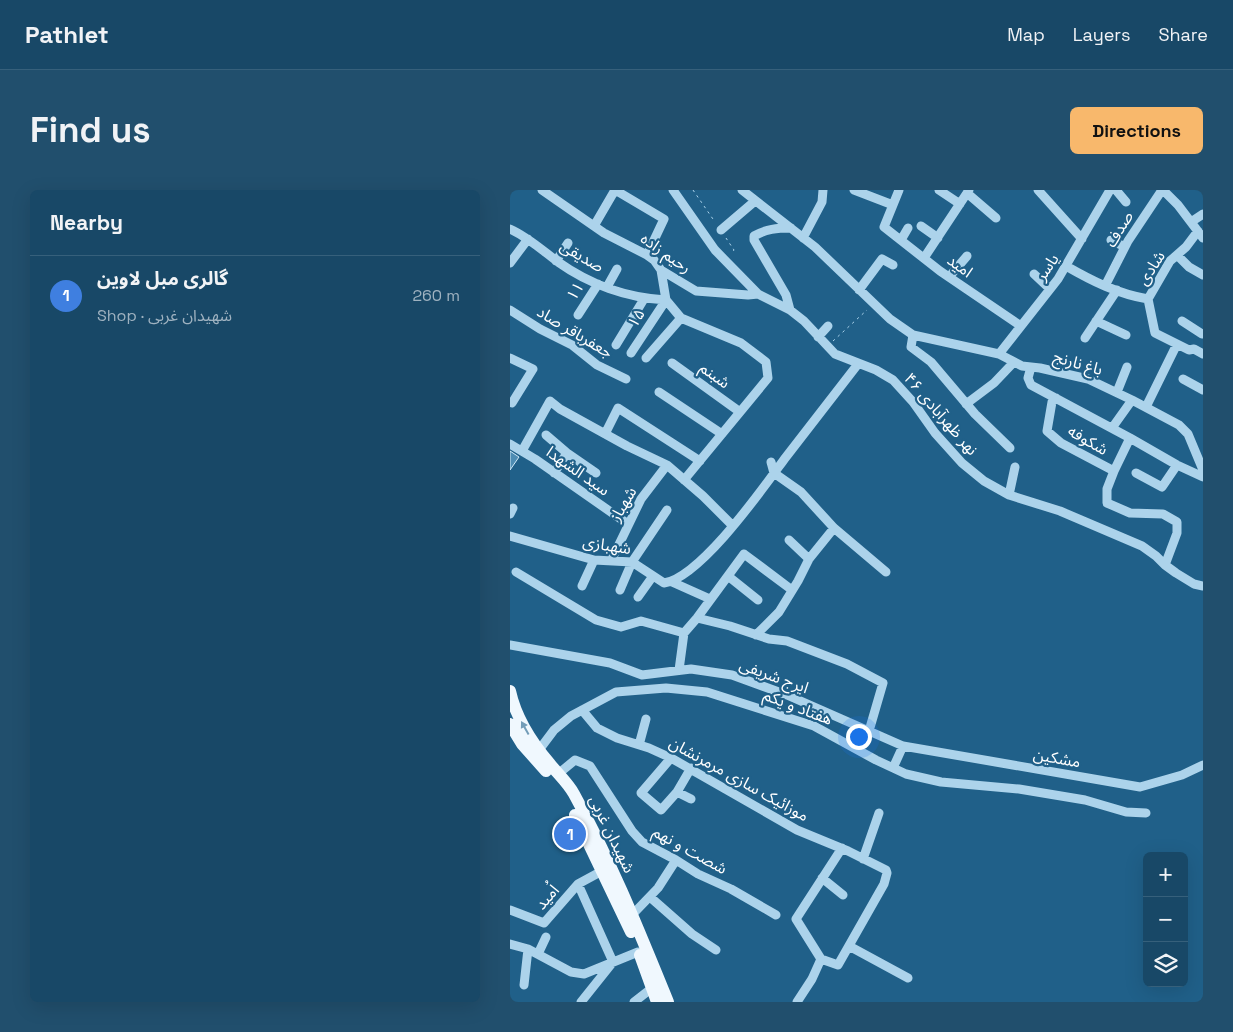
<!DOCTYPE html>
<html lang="en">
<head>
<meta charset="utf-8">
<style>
  body { margin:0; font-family:"Space Grotesk","Noto Sans Arabic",sans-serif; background:#214f6d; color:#f1f3f6 }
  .controls { position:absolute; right:15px; bottom:15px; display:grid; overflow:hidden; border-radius:8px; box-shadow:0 5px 20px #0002 }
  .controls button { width:45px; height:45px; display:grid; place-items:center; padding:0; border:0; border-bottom:1px solid #36607b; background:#184867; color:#f1f3f6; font:25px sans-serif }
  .you { position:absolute; left:348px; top:546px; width:18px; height:18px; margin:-12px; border:4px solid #fff; border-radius:50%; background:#1a73e8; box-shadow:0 0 0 8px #1a73e833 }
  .badge { display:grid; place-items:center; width:32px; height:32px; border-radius:50%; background:#f8b86c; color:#fff; font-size:16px; font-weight:700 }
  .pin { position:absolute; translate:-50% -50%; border:2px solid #fff; box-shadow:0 1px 5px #0006 }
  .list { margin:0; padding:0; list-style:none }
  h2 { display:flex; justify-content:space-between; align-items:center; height:65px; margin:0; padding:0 20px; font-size:21px }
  h2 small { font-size:16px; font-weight:400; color:#9fb2c0 }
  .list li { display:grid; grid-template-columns:32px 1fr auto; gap:15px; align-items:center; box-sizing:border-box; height:80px; padding:0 20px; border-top:1px solid #36607b }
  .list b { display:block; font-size:19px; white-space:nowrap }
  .list p { margin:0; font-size:16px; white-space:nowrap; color:#9fb2c0 }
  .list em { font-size:16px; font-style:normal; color:#9fb2c0 }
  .icon { flex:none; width:28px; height:28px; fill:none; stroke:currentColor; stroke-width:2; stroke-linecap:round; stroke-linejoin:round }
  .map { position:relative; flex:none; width:693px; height:812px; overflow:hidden; border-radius:8px }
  header { display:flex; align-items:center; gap:30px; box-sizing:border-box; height:70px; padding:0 25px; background:#184867; border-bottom:1px solid #36607b }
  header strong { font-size:24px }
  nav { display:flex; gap:28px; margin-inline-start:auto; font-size:18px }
  .intro { display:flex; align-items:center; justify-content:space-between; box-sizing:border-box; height:120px; padding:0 30px }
  h1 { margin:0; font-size:35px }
  .button { padding:12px 22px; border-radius:8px; background:#f8b86c; color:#111; font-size:18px; font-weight:700 }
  main { display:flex; gap:30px; padding:0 30px }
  aside { flex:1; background:#184867; border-radius:8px; box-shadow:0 5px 20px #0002 }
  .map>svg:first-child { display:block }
  .building { fill:#4d8cb3; stroke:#d0e9f8 }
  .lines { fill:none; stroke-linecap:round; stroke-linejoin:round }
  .path { stroke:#acd3eb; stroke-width:1; stroke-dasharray:2.5 4; stroke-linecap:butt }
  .minor { stroke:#acd3eb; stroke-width:9 }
  .major { stroke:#f0f8fe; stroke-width:12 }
  .oneway { fill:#739db8 }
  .labels { text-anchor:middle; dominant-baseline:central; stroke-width:4.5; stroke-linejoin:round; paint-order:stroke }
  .street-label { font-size:16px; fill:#fff; stroke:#206089 }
</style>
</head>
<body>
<header>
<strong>Pathlet</strong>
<nav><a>Map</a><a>Layers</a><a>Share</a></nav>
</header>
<div class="intro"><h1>Find us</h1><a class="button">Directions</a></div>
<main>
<aside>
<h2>Nearby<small></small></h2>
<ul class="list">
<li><span class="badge" style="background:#3f7fe0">1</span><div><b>گالری مبل لاوین</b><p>Shop · شهیدان غربی</p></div><em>260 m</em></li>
</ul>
</aside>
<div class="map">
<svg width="693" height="812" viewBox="0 0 693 812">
  <rect width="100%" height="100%" fill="#206089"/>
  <path class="building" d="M0,261l9,6 -9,13z"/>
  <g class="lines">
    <path class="path" d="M183,0l22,32
      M216,48l8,12 -2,3
      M323,151l34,-31"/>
    <path class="minor" d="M32,0l62,43 43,22 7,5 7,10 35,21 52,4 10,-1
      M105,0l49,29 -17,36
      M163,0l42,60 43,44 32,16 14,11 31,33 41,16 17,10 20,22 22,31 27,30 22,18 25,14 51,16 82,35 14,10 9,9 11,8 18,11 9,2
      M232,0l73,57 75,72 23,16 86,19 23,12 18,2 48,11 44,21 47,25 9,9 15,36
      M344,0l39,15
      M389,0l-15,37 56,44 81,55
      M429,0l21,14
      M528,0l44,49
      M606,0l10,12
      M653,0l15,15 25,33
      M457,3l29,25
      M681,32l12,-8
      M84,36l21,-36
      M411,36l17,12
      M0,39c18,8 32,21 48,33 31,22 69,36 108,38
      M211,40l34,-29
      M293,48l19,-36 1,-12
      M391,50l7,-12
      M601,50l14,7
      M667,65l12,12 14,8
      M414,68l45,-68
      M46,71l12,-18
      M0,73l18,-24
      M556,76c26,15 52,28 82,33l7,34 34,17 5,-1 9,5
      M151,80l5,30 15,18 60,25 25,19 2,16 -84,102
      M524,84l16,15
      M439,87l18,-21
      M595,96l23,-45 34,-51
      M97,97l10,-18
      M349,100l23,-31 11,6
      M638,109l22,-38 16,-14 12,-16
      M0,120l30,19 32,16 25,20 29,14
      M280,120l-4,-15 -32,-55v-4c12,-7 23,-8 37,-8
      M68,125l20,-31
      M586,131l30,14
      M672,131l20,13
      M403,145l-2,12 20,15 44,52 35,34
      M308,147l10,-11
      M575,148l32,-48
      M106,155l28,-46
      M121,163l35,-53
      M489,164l59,-75 52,-89
      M0,168l23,11 -21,34
      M136,168l35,-40
      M162,173l68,49
      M521,177l-3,11 3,7 99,53 47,27 26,12
      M673,189l20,11
      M149,202l63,42
      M607,202l10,-25
      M546,208l-4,4 -5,29 14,12 53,28 -7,18v14l23,10 33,1 14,8v11l-12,32
      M456,214l28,-21 20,-21
      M636,217l31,-63
      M602,238l20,-28
      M95,244l13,-26 82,53
      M36,245l21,18 29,20
      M0,254l25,15 93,65
      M12,261l28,-50 10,8 67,37 40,19 36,31 30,30
      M261,272l3,11 27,19 33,36 52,44
      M604,281l16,-33
      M44,283l13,-20
      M626,283l26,14 15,-22
      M499,305l6,-28
      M0,324l3,-6
      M0,346l84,24 38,2 32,21c37,-6 99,-95 122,-126 24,-31 48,-62 72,-93
      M279,350l20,19
      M101,371l30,-62 26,-34
      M6,382l80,48 25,7 20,-6 43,12 13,-15 47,-64 48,36
      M218,386l30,24
      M162,392l38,17
      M72,396l12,-26
      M110,400l12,-28 35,-52
      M128,407l15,-21
      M187,428l33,8 39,13 18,2 60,23 36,19 -14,48
      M246,445l23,-23 19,-31 11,-22 25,-31
      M0,455l100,18 32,12 49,-6 41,6 55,20 116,51 237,41 42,-12 21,-10
      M169,480l5,-37
      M72,520l15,18 20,10 32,10 22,10 126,72 51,21 38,19 1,3 -3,11 -46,81 -17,-6
      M129,555l7,-26
      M29,560l15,-20 17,-14 45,-24 50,-4 41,4 107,34 62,34 30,14 35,8 78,7 66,11 41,12 20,1
      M161,568l-30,35 20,17 16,-18 14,-24
      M383,578l10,-22
      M48,584l17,-14 15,6 42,65 10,11 34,18 22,14 33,15 45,26
      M167,602l14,7
      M353,669l16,-46
      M312,688l21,17
      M68,694l35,78 -32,40
      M140,707l42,37 24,16
      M0,720l34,13 34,-39 24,-13
      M122,725l26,-27 18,-28
      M0,754l18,5 43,23 13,2 54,-22
      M339,756l59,32
      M28,764l8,-17
      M311,769l-25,-40 46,-71
      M14,795l4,-36
      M124,812l18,-14
      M287,812l15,-23 9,-20"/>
    <path class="major" d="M0,501c6,28 22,52 40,73 8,10 18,19 24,30 37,67 65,137 94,208
      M0,534l12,20 24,27
      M65,625l56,117
      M130,765l17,47"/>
  </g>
  <defs><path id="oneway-solid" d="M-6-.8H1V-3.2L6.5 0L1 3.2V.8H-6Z" transform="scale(1.25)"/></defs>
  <use class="oneway" href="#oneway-solid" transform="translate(15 538) rotate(-119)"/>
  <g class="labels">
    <g class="street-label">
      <text transform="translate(609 39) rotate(-59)">صدف</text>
      <text transform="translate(156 63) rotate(35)">رحیم زاده</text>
      <text transform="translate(72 66) rotate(30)">صدیقی</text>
      <text transform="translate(450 76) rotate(36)">امید</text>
      <text transform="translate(537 77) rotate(-56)">یاسر</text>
      <text transform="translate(641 78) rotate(-57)">شادی</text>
      <text transform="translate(65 101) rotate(-57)">۱۱</text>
      <text transform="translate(126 128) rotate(-57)">۱۵</text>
      <text transform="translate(65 142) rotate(31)">جعفرباقر صاد</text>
      <text transform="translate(568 173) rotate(16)">باغ نارنج</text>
      <text transform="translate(205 185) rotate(36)">شبنم</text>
      <text transform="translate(431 224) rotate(49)">نهر ظهرآبادی ۴۶</text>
      <text transform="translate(578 250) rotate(30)">شکوفه</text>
      <text transform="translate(68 281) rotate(35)">سید الشهدا</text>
      <text transform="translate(113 314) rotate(-60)">شهباز</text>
      <text transform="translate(97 355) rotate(9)">شهبازی</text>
      <text transform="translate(264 486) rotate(20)">ایرج شریفی</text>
      <text transform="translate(288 517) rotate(21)">هفتاد و یکم</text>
      <text transform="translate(547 568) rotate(10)">مشکین</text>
      <text transform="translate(229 589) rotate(29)">موزائیک سازی مرمرنشان</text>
      <text transform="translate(102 644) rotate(64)">شهیدان غربی</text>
      <text transform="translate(180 660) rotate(29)">شصت و نهم</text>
      <text transform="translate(37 707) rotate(-49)">اُمید</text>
    </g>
  </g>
</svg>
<div class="controls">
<button>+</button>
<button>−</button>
<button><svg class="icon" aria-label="layers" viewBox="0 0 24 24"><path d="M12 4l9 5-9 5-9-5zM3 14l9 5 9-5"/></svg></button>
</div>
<div class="you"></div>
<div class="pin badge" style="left:60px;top:644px;background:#3f7fe0">1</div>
</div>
</main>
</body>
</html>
